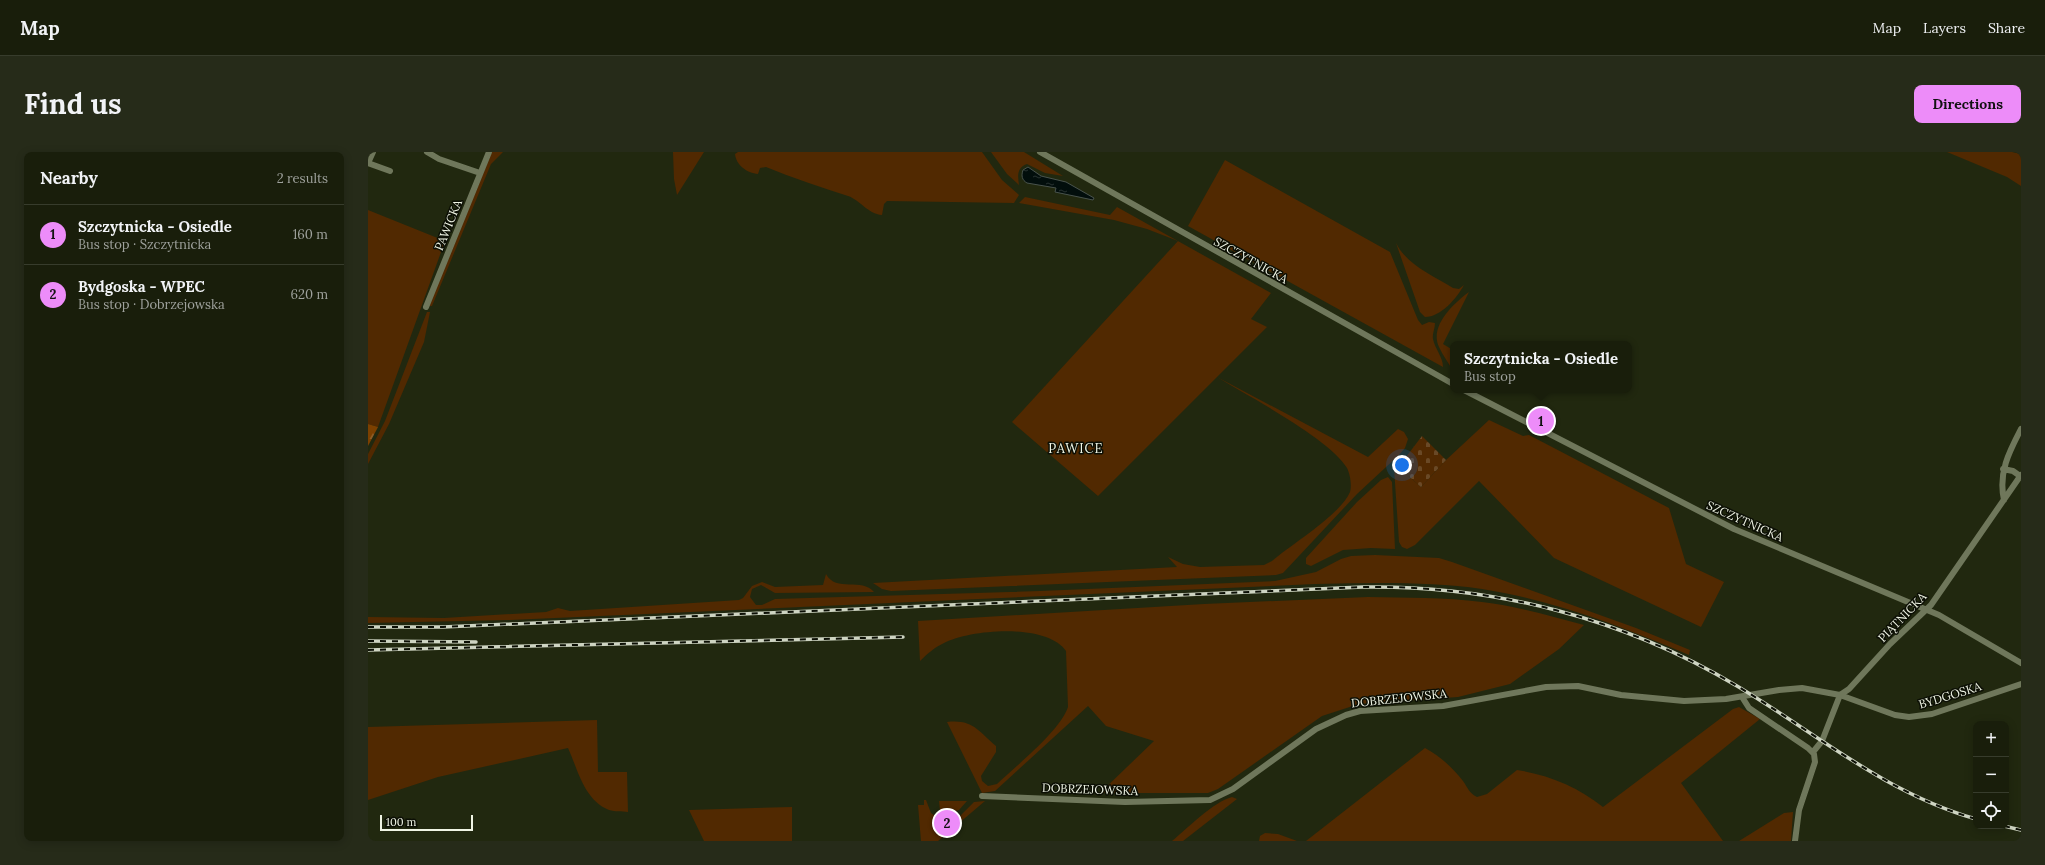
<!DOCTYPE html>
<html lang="en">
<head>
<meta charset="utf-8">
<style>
  body { margin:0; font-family:Lora,serif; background:#262b19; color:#f1f3f6 }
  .controls { position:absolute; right:12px; bottom:12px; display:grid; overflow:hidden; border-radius:8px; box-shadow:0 2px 10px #0003 }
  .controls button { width:36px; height:36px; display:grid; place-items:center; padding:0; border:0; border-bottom:1px solid #373c2c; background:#191e0b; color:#f1f3f6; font:20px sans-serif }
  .scale { position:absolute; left:12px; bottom:10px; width:93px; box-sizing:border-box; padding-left:4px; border:2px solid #eff4e4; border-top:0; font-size:11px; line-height:14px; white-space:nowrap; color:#eff4e4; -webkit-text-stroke:3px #0c0f05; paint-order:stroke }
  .you { position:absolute; left:1034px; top:313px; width:14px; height:14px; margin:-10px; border:3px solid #fff; border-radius:50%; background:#1a73e8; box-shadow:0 0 0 6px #1a73e833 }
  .badge { display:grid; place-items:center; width:26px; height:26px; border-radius:50%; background:#ed8cf9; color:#111; font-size:13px; font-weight:700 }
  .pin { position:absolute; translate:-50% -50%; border:2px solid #fff; box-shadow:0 1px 4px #0006 }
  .popup { position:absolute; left:1082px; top:189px; width:182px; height:52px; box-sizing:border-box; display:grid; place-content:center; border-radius:8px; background:#191e0b; filter:drop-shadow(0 1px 3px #0005); font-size:13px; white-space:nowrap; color:#9fa29d }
  .popup b { font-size:15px; color:#f1f3f6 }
  .popup::after { content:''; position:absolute; left:50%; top:100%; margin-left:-8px; border:8px solid transparent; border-top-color:#191e0b }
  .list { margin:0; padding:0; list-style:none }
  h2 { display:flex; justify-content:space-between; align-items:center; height:52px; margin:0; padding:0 16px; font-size:17px }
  h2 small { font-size:13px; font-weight:400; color:#9fa29d }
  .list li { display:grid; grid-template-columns:26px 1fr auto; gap:12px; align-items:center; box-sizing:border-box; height:60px; padding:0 16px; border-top:1px solid #373c2c }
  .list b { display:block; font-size:15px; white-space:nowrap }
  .list p { margin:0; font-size:13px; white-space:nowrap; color:#9fa29d }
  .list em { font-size:13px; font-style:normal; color:#9fa29d }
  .icon { flex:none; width:22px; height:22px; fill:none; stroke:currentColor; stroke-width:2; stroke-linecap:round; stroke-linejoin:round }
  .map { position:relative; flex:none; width:1653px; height:689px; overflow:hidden; border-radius:8px }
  header { display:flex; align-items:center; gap:24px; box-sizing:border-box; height:56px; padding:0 20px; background:#191e0b; border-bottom:1px solid #373c2c }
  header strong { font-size:19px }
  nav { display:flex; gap:22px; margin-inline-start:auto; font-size:14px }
  .intro { display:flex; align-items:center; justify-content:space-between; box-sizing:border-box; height:96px; padding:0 24px }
  h1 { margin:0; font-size:28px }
  .button { padding:10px 18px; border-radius:8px; background:#ed8cf9; color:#111; font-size:14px; font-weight:700 }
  main { display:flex; gap:24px; padding:0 24px }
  aside { flex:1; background:#191e0b; border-radius:8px; box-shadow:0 2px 10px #0003 }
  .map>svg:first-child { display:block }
  .green { fill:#512901 }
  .forest { fill:url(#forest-firs) }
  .cemetery { fill:url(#cemetery-stones) }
  .water { fill:url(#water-ripples); stroke:#49534d }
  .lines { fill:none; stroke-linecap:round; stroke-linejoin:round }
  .minor { stroke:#6f775b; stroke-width:6 }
  .rail-casing { stroke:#ced4c2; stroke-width:3.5 }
  .rail { stroke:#0c0f05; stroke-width:2; stroke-dasharray:6; stroke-linecap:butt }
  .labels { text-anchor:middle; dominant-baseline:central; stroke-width:3; stroke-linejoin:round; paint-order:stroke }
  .street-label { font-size:12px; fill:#eff4e4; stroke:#0c0f05 }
  .neighbourhood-label { font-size:13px; letter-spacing:1px; fill:#eff4e4; stroke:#0c0f05 }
</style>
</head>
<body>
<header>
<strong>Map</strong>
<nav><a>Map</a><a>Layers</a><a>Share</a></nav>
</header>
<div class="intro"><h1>Find us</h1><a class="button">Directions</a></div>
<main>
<aside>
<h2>Nearby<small>2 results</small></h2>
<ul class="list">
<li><span class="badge">1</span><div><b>Szczytnicka - Osiedle</b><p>Bus stop · Szczytnicka</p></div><em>160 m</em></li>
<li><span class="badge">2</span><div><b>Bydgoska - WPEC</b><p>Bus stop · Dobrzejowska</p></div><em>620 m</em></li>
</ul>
</aside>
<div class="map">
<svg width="1653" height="689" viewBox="0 0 1653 689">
  <defs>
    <pattern id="forest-firs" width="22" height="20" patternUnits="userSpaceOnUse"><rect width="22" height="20" fill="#7c4000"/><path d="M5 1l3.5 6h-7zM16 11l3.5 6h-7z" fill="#8f5c25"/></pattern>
    <pattern id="cemetery-stones" width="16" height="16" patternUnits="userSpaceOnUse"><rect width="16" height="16" fill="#512901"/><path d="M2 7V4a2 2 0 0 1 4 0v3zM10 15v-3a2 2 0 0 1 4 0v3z" fill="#6a4926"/></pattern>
    <pattern id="water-ripples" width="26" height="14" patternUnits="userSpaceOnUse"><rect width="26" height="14" fill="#020e0c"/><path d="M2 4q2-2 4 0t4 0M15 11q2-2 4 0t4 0" fill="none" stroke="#27322f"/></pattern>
  </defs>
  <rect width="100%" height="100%" fill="#21280f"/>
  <path class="green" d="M124,0h11l-12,12 -59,142h-3z
    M305,0h31l-27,43 -3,-16z
    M370,0h244l20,28 17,15 -5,8 -127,-2 -3,3 -2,11c-14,-1 -22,-15 -34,-19 -28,-9 -55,-18 -82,-29l-6,1 -2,6c-11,-1 -22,-9 -23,-20z
    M623,0h33l39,24 -18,-3 -18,-9c-11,4 -9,13 -8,21l-12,-11z
    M1579,0h65l9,2v32l-14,-9z
    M857,8l165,92 28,68 4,5 7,-3 6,1c0,6 -3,11 -2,16 2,10 10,18 10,28l-255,-141z
    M657,45l85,18 7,-8 154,86 -20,26 16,8 -50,50 151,80 30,-28 6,3 4,7 -3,9 -6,7 -42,39 -74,79 -7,2 -385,16 -9,-2 -9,-6 304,-16 -9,-10 15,7 17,3 64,-2 8,-4c20,-17 69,-47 78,-69 2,-7 0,-18 -3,-24 -17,-29 -99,-72 -130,-91l-119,119 -86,-74 166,-181 -31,-12 -33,-9 -95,-17z
    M0,58l77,31 -67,186 -10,-3z
    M1028,91c11,22 36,32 57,45l6,1 5,-4c-7,13 -23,32 -39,32l-5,-5z
    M1101,140l-26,52 10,6v21c-4,-8 -10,-15 -14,-24 -10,-21 15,-44 30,-55z
    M59,160h3l-6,30 -35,82 -21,40v-10l17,-33z
    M1121,268l34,16 6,-1 140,73 17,56 38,18 -23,45 -147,-69 -75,-77 -64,64 -8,4 -5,-2 -3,-5 -5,-74 2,-3 25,22 25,-27z
    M1020,325l4,5 3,67 -24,-1 -28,2 -32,16 -5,-2v-6l51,-56 24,-22z
    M1007,403l64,3 13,4 184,66 54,22 -1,5c-69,-29 -133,-54 -207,-66 -56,-8 -111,-6 -167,-5l-805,36 -142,3v-6l76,1 102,-6 12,-4 12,3 169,-11 4,-2 9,-12 10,-4 13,5 48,-2 3,-11c10,19 36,3 48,18l-99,1 -14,-8 -9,4 -2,8 6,8h6l13,-6 265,-8 235,-10 41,-9 25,-13 10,-3z
    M1000,445c38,1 76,0 114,5 34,4 68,14 102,23l-25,24 -49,35 -52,13 -99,7 -37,12 -104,73 -10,4h-108l54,-52 -48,-15 -18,-20 -93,85 -13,2 -35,-71c26,-3 31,9 49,24v6l-15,24 1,5 6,5 9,-2c20,-19 63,-53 71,-77l-2,-56c-19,-28 -95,-22 -122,-8 -9,4 -17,11 -24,18l-2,-40 286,-17z
    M1371,555l21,12 -79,64 42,58h-417l119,-93c15,8 28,20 38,33 5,7 6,12 14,16l10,-3 30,-24c32,5 61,17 86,37l130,-98z
    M229,568l1,52h29l1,40c-6,-1 -13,0 -19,-2 -25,-10 -31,-40 -41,-62l-130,29 -70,23v-73z
    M864,645l5,2 -54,42h-11c16,-13 41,-39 60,-44z
    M556,648h2l5,13 8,6 -1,10 5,1 4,-3v-5l13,-6 14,-14 11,-1 -47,40h-17l-3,-36h6z
    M571,649h28l-8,9 -12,4 -7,-3z
    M424,655v34h-88l-15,-31z
    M1425,660l-2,29h-52l45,-28z
    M897,681l13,1 19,7h-38l1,-5z"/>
  <path class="forest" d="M0,272l10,3 -10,19z"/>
  <path class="cemetery" d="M1054,284l24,24 -25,27 -25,-22 10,-8z"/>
  <path class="water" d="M660,15l13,9 25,6 28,16 -1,2 -38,-8 1,-4 -29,-5c-5,-3 -6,-7 -4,-13z"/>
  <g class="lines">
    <path class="minor" d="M59,0l12,7 41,14
      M672,0l413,232
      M0,11l22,8
      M0,11l5,-11
      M58,155l63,-155
      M1096,238l270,139 205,86 82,48
      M1635,317l10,2 7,5
      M1636,348c-6,-27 5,-48 17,-71
      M1374,545l7,11 59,40 6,6 1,8 -16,48 -4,31
      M1445,600l9,-11 18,-46 9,-6 41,-45 41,-39 90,-130
      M614,644l143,6 85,-2 23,-11 83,-60 30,-14 14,-4 83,-5 103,-19 32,-1 43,9 63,6 42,-2 53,-9 23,-2 38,7 55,20 14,2 23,-3 89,-30"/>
    <defs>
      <path id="rail" d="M0,475h75l920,-40c131,-2 260,31 374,99 79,47 148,107 239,133
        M0,489l108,1
        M0,498l535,-13
        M1636,674l17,4"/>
    </defs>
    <use href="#rail" class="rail-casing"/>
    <use href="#rail" class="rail"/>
  </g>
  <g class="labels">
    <g class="street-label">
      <text transform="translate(80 73) rotate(-68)">PAWICKA</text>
      <text transform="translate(883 108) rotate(29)">SZCZYTNICKA</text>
      <text transform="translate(1377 369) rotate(24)">SZCZYTNICKA</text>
      <text transform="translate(1534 465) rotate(-46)">PIĄTNICKA</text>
      <text transform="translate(1582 543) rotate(-17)">BYDGOSKA</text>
      <text transform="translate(1031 546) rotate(-6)">DOBRZEJOWSKA</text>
      <text transform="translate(722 637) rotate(2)">DOBRZEJOWSKA</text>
    </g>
    <g class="neighbourhood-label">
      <text x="708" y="296">PAWICE</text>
    </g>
  </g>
</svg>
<div class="controls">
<button>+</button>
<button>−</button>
<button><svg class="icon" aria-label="locate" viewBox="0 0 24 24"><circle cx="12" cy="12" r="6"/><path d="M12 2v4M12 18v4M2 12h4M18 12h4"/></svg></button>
</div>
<div class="scale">100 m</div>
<div class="you"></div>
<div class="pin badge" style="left:1173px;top:269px">1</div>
<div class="popup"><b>Szczytnicka - Osiedle</b>Bus stop</div>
<div class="pin badge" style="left:579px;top:671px">2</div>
</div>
</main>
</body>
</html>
